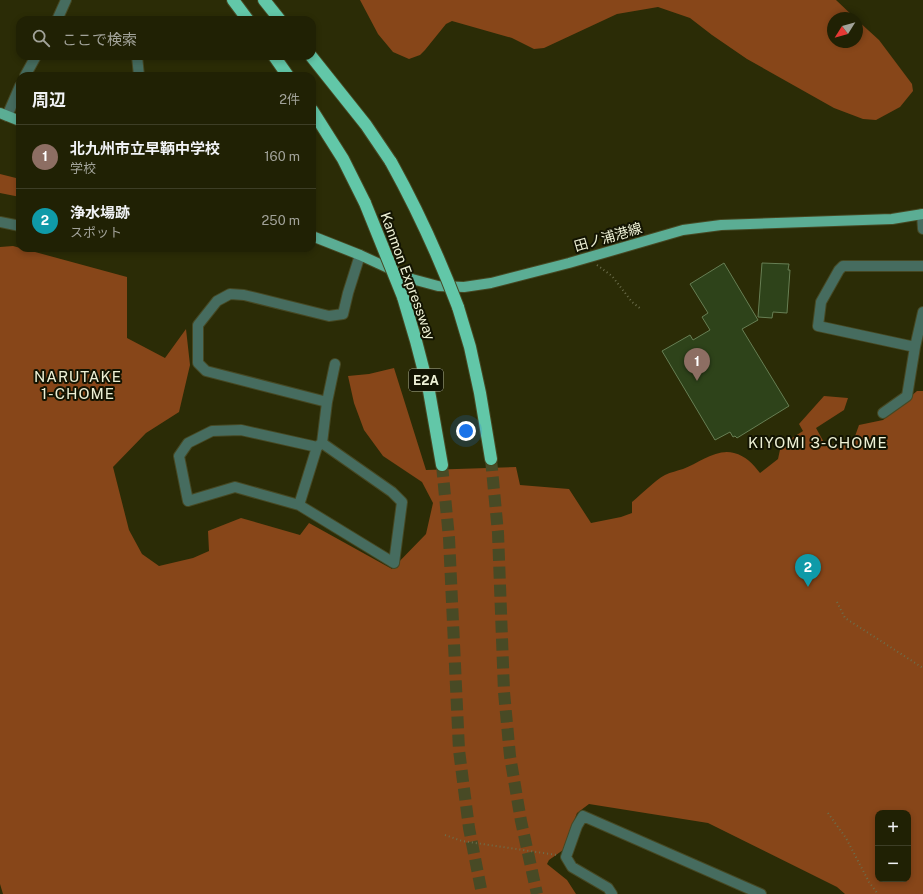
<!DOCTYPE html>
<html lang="ja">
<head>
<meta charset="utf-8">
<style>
  body { margin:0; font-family:"Public Sans","Noto Sans JP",sans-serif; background:#2d2e13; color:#f1f3f6 }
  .controls { position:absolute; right:12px; bottom:12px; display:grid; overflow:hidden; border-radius:8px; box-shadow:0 2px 6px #0003 }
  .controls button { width:36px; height:36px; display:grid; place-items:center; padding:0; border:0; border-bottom:1px solid #3d3e26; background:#202104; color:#f1f3f6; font:20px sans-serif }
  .compass { position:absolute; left:827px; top:12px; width:36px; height:36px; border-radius:50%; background:#202104; box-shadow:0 2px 6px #0003; rotate:233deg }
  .you { position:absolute; left:466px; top:431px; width:14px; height:14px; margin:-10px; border:3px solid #fff; border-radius:50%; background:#1a73e8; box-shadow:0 0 0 6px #1a73e833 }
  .badge { display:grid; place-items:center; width:26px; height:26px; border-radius:50%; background:#b8abf7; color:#fff; font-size:13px; font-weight:700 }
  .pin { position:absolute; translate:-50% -33px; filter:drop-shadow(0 1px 2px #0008) }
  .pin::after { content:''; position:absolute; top:21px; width:14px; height:12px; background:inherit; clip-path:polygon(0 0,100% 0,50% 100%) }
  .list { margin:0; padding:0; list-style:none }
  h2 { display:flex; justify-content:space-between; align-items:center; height:52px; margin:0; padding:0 16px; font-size:17px }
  h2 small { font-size:13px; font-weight:400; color:#a2a39a }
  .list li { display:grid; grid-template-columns:26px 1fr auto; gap:12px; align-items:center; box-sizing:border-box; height:64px; padding:0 16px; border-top:1px solid #3d3e26 }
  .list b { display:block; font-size:15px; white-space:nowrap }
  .list p { margin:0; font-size:13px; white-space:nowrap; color:#a2a39a }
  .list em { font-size:13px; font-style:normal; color:#a2a39a }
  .icon { flex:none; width:22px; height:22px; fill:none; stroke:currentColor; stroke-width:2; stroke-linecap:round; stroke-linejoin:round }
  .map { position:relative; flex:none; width:923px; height:894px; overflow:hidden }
  .search { position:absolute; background:#202104; box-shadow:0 2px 6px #0003; left:16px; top:16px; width:300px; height:44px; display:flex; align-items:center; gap:10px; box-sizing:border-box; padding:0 14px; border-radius:12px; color:#a2a39a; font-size:15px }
  .panel { position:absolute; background:#202104; box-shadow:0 2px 6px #0003; left:16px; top:72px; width:300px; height:180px; border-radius:12px }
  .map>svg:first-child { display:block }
  .forest { fill:#874619; fill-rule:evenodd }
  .building { fill:#2e431a; stroke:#677f54 }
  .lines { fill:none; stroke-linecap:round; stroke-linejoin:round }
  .highway-tunnel { stroke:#484a25; stroke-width:12; stroke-dasharray:12 6; stroke-linecap:butt }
  .minor-casing { stroke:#464823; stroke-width:12 }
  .major-casing { stroke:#464823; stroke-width:12 }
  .highway-casing { stroke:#464823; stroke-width:14 }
  .path { stroke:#6c6e4c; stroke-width:2; stroke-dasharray:1 3; stroke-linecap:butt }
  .minor { stroke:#466c5f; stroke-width:10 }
  .major { stroke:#5bad94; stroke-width:10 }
  .highway { stroke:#62c7a8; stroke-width:12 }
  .highway-bridge-casing { stroke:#464823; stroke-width:14; stroke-linecap:butt }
  .highway-bridge { stroke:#62c7a8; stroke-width:12 }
  .labels { text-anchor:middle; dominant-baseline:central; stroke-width:4; stroke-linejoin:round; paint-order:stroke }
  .shield { fill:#131402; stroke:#acaf96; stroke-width:1 }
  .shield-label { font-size:13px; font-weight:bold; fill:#eef1d6 }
  .street-label { font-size:14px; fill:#eef1d6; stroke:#131402 }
  .neighbourhood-label { font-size:15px; letter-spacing:1px; fill:#eef1d6; stroke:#131402 }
</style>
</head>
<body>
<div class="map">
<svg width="923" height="894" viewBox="0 0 923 894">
  <rect width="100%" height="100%" fill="#2b2c06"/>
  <path class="forest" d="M360,0h476l19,18h-22v24h24v-22l22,20 33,44 1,7 -13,16 -24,13 -13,-1 -29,-11 -87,-49 -35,-24 -22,-17 -32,-11 -41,7 -73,34 -10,1 -22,-11 -60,-17 -6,3 -21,26 -5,5 -11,4 -16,-7 -15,-18z
    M0,174l20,5v18l-20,-4z
    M13,246l114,31v61l38,20 21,-29 4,36 -11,47 -33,21 -33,34 16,63 13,24 17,12 34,-8 16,-7 -1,-20 33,-13 59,17 9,-12 83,46 34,-35 7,-31 -11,-21 -39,-26 -19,-26 -10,-27 -6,-27 21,-2 25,-6 32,102 90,-3 4,18 49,4 22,34 30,-6 11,-4v-11c10,-8 23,-22 33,-27 6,-3 12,-4 18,-6 16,-6 34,-21 51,-16 12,3 19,11 26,20l18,-14 3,-14 22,-14 -4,-7 25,-28 24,2 -4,12 -28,18 10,18 28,-7 5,-14 24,-5 34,-29h6v503h-78l-8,-7 -129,-64 -119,-19 -12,9 -14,37 -14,10 -2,4 20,16 9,14h-573l-3,-10v-637zM878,813h30v66h-30z"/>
  <path class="building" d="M724,263l34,57 -16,9 47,77 -52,32 -2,-2 -2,1 -3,-5 -15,8 -53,-89 28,-16 3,5 17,-10 -8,-13 6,-4 -18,-29z
    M762,263l27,1 -1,6h2l-3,43 -14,-1 -1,6 -14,-1z"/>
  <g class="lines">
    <path class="highway-tunnel" d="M491,459l7,74 6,159 6,64 11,65 16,73
      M442,465l7,73 10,212 10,78 13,66"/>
    <defs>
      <path id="minor" d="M57,20l9,-20
        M137,56l2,20
        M25,76l11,-20
        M7,116l13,-30
        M922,214l1,15
        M0,222l20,4
        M915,347l-97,-21 3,-24 18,-32 4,-4h80
        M327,402l-121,-31 -8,-8v-38l19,-24 13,-7 14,1 85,21 14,-2 5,-21 12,-38
        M883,413l24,-17 8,-49 8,-35
        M317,447l-76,-17 -29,1 -24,12 -9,13 9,45 47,-14 64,18 95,58 8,-61 -10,-10 -70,-49
        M299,505l18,-58 5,-4 5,-41 8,-38
        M612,894l-4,-6 -36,-21 -6,-10 11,-31 6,-10 178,78"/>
      <path id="major" d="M0,113l20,8
        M312,236l48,19 52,24 26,7 26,1 27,-4 78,-20 114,-33 38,-5 171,-6 31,-5"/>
      <path id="highway" d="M233,0l15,20
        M264,0l16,20
        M274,56l14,20
        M311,56l55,69 25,37
        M312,110l31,49 22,44
        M403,297l13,44 13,50 13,74
        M458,307l12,40 10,46 11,66"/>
    </defs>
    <use href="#minor" class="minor-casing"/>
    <use href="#major" class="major-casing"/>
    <use href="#highway" class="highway-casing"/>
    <path class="path" d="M597,265l15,11 20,26 9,7
      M837,602l8,16 78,50
      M828,813l18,25 23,44 9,12
      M445,835l17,6 95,14"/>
    <use href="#minor" class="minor"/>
    <use href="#major" class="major"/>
    <use href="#highway" class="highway"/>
    <defs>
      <path id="highway-bridge" d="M391,162c26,47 48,95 67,145
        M365,203l38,94"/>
    </defs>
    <use href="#highway-bridge" class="highway-bridge-casing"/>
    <use href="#highway-bridge" class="highway-bridge"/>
  </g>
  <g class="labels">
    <rect class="shield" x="409" y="369" width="34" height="22" rx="3"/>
    <g class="shield-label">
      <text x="426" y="380">E2A</text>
    </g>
    <g class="street-label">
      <text transform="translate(608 237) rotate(-16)">田ノ浦港線</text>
      <text transform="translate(408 276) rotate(70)">Kanmon Expressway</text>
    </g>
    <g class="neighbourhood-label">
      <text x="78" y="376">NARUTAKE<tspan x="78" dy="17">1-CHOME</tspan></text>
      <text x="818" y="442">KIYOMI 3-CHOME</text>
    </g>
  </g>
</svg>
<div class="controls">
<button>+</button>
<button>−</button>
</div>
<svg class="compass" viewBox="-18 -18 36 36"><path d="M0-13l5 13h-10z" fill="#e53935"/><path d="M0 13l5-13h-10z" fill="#a2a39a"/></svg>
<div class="you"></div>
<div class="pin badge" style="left:697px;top:381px;background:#8d6e63">1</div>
<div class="pin badge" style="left:808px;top:587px;background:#0f9aa8">2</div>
<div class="search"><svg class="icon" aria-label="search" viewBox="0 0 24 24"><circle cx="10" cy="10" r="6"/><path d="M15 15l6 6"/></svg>ここで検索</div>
<section class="panel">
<h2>周辺<small>2件</small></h2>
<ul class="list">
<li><span class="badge" style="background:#8d6e63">1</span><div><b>北九州市立早鞆中学校</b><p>学校</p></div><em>160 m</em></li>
<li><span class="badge" style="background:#0f9aa8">2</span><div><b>浄水場跡</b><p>スポット</p></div><em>250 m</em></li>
</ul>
</section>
</div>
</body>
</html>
